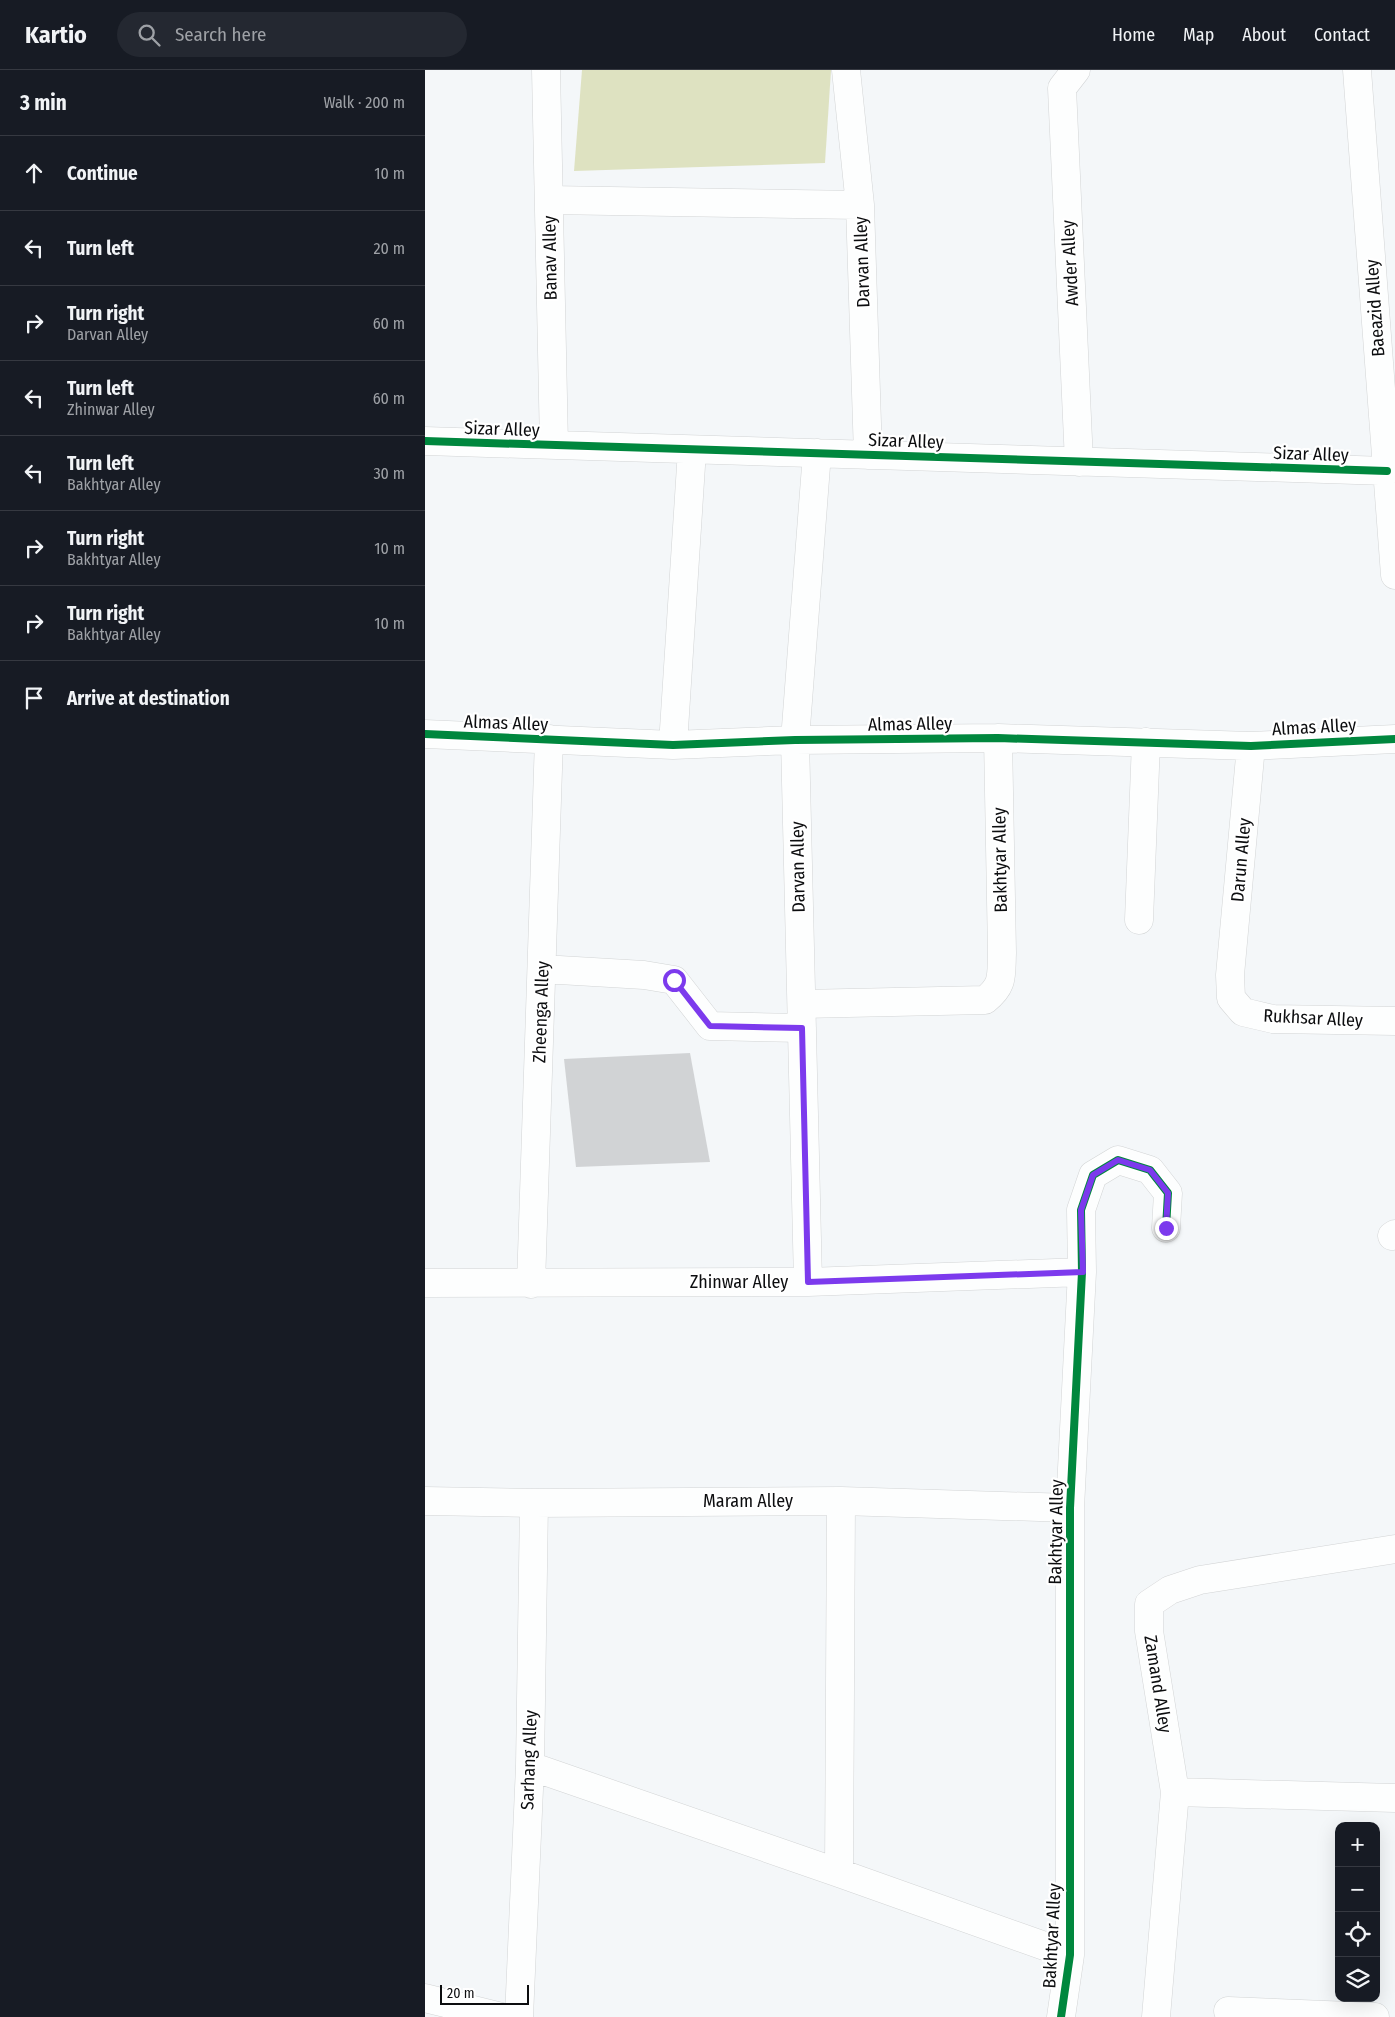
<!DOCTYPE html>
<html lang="en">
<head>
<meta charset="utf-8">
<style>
  body { margin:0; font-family:"Fira Sans Condensed",sans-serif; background:#242831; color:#f1f3f6 }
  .controls { position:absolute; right:15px; bottom:15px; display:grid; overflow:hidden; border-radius:10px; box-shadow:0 5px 20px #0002 }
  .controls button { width:45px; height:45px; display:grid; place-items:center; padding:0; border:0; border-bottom:1px solid #363941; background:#171b24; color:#f1f3f6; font:25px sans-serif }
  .scale { position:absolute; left:15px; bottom:12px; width:89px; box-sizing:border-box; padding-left:5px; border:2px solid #0c0d0f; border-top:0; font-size:14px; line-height:18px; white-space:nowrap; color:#0c0d0f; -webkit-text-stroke:4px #fff; paint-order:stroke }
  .stop { position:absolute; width:15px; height:15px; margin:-11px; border:4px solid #7c3aed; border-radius:50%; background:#fff }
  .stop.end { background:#7c3aed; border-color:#fff; box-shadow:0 1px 5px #0008 }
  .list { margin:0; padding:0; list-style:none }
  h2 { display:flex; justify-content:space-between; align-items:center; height:65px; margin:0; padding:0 20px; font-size:21px }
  h2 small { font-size:16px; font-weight:400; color:#9ea1a6 }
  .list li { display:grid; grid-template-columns:32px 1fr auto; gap:15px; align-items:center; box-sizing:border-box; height:75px; padding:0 20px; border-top:1px solid #363941 }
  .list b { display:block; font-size:19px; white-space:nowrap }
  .list p { margin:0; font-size:16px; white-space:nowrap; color:#9ea1a6 }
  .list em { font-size:16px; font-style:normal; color:#9ea1a6 }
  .icon { flex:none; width:28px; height:28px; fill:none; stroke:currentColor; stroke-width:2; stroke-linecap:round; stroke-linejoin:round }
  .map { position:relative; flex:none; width:970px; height:1947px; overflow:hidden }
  header { display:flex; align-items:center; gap:30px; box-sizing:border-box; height:70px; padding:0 25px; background:#171b24; border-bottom:1px solid #363941 }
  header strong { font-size:24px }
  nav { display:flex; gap:28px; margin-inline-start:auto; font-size:18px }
  .search { width:350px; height:45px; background:#242831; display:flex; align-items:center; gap:12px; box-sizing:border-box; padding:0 18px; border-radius:28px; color:#9ea1a6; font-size:19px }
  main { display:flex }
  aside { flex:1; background:#171b24 }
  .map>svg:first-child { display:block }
  .green { fill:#dee2c1 }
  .building { fill:#d1d3d5 }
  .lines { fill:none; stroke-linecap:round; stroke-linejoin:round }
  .minor-casing { stroke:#d2d4d5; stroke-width:29 }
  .minor { stroke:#fdfefe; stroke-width:28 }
  .cycleway-casing { stroke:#fff; stroke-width:11 }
  .cycleway { stroke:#00873e; stroke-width:8 }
  .route { stroke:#7c3aed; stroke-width:6 }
  .labels { text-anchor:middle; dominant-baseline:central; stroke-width:4.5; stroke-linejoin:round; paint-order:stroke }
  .street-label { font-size:18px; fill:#0c0d0f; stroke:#fff }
</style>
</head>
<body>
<header>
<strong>Kartio</strong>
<div class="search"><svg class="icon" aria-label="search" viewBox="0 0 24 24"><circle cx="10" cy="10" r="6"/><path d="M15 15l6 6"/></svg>Search here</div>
<nav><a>Home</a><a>Map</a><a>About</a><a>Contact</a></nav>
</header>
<main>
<aside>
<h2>3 min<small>Walk · 200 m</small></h2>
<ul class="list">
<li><svg class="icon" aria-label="ahead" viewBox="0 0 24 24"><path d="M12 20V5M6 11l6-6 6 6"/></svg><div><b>Continue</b></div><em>10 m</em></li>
<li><svg class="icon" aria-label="left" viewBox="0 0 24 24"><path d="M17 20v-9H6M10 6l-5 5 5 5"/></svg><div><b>Turn left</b></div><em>20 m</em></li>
<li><svg class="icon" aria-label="right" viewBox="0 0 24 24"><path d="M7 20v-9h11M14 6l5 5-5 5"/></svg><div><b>Turn right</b><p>Darvan Alley</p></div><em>60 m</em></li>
<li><svg class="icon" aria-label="left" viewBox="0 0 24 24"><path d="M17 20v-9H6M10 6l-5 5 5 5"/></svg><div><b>Turn left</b><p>Zhinwar Alley</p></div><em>60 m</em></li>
<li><svg class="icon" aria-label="left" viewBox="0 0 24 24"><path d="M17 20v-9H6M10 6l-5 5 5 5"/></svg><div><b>Turn left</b><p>Bakhtyar Alley</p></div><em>30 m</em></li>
<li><svg class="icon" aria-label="right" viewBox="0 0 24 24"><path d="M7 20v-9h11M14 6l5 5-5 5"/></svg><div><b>Turn right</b><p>Bakhtyar Alley</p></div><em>10 m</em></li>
<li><svg class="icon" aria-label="right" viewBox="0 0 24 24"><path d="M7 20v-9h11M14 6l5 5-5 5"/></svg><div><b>Turn right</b><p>Bakhtyar Alley</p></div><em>10 m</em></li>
<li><svg class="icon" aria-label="arrive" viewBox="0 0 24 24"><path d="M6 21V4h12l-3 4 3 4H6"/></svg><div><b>Arrive at destination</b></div></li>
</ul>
</aside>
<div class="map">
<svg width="970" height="1947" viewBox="0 0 970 1947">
  <rect width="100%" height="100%" fill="#f4f7f9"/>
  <path class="green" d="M157,0h249l-6,93 -251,8z"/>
  <path class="building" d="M265,983l20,109 -134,5 -12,-108z"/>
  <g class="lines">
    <defs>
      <path id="minor" d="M121,0l8,375
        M421,0l14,135 8,250
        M651,0l-14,18 17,374
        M932,0l38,505
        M124,130l311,5
        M0,371l962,30
        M0,664l248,11 122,-5 203,-2 253,8 144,-7
        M248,675l19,-295
        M826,676l-21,229 1,23 12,14 30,7 122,2
        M714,850l7,-178
        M117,899l102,6 30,5 36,46 92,2
        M377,934l183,-4c19,-15 16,-24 17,-47l-4,-215
        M967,1166l3,-2
        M383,1212l-13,-542 22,-287
        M0,1213l383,-1 274,-10
        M106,1214l18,-545
        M0,1431l109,2 307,-2 229,7
        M105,1696l309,107 231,82
        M750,1722l220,6
        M414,1803l2,-372
        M0,1928l77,19
        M803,1941l147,6
        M94,1947l11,-251 4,-263
        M636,1947l9,-62v-447l12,-236 -1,-62 12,-35 25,-15 32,10 18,23 -2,35
        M731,1947l19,-225 -26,-161v-27l21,-14 30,-10 195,-31"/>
    </defs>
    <use href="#minor" class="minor-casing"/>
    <use href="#minor" class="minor"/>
    <defs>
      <path id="cycleway" d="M0,371l962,30
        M0,664l248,11 122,-5 203,-2 253,8 144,-7
        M636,1947l9,-62v-447l12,-236 -1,-62 12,-35 25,-15 32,10 18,23 -2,35"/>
    </defs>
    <use href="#cycleway" class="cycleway-casing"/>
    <use href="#cycleway" class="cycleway"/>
  </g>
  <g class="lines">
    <path class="route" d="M249,910l36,46 92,2 6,254 275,-10 -2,-62 12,-35 25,-15 32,10 18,23 -2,35"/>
  </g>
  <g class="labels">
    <g class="street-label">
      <text transform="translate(125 188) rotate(-91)">Banav Alley</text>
      <text transform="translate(437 192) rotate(-92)">Darvan Alley</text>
      <text transform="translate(645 193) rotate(-93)">Awder Alley</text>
      <text transform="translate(950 238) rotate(-94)">Baeazid Alley</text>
      <text transform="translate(77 359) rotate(2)">Sizar Alley</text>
      <text transform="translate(481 371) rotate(2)">Sizar Alley</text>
      <text transform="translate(886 384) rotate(2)">Sizar Alley</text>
      <text transform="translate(81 653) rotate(2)">Almas Alley</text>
      <text transform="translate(485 654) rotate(-1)">Almas Alley</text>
      <text transform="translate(889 657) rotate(-3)">Almas Alley</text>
      <text transform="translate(575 790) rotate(-91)">Bakhtyar Alley</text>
      <text transform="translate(816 790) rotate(-85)">Darun Alley</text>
      <text transform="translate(373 797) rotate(-91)">Darvan Alley</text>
      <text transform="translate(116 942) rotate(-88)">Zheenga Alley</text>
      <text transform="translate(888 948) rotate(3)">Rukhsar Alley</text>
      <text x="314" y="1212">Zhinwar Alley</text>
      <text x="323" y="1431">Maram Alley</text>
      <text transform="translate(631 1462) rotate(-89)">Bakhtyar Alley</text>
      <text transform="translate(733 1614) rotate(81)">Zamand Alley</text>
      <text transform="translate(104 1690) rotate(-88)">Sarhang Alley</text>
      <text transform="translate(627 1866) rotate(-87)">Bakhtyar Alley</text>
    </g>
  </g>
</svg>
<div class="controls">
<button>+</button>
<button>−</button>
<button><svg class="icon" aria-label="locate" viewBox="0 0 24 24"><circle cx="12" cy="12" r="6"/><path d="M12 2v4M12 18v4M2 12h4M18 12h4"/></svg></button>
<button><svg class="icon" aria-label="layers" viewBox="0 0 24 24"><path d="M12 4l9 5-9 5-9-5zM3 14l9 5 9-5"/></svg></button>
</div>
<div class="scale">20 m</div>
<div class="stop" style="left:249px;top:910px"></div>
<div class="stop end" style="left:741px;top:1158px"></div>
</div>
</main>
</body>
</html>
